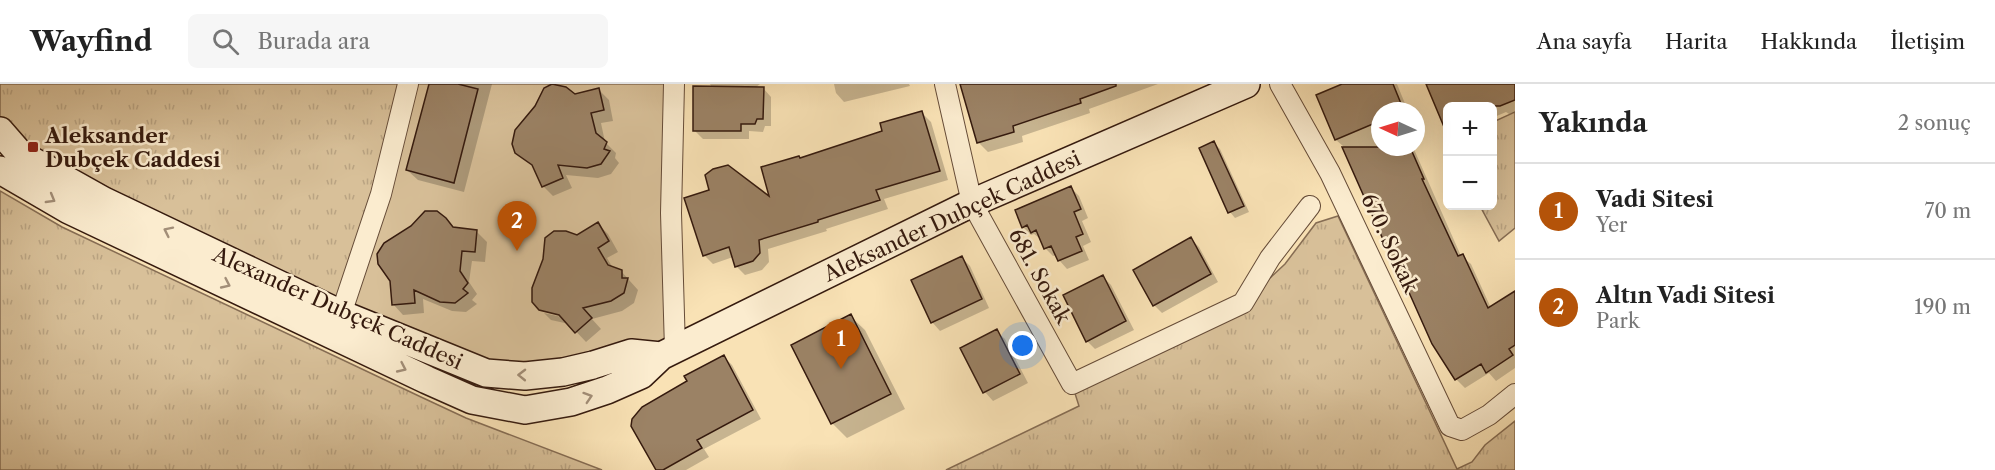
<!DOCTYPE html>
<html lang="tr">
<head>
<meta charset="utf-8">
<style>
  body { margin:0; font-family:"Libre Caslon Text",serif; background:#f6f6f6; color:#222 }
  .controls { position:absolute; right:18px; top:18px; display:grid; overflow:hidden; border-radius:9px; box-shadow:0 6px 24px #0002 }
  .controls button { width:54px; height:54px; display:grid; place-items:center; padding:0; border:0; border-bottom:2px solid #e0e0e0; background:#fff; color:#222; font:30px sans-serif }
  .compass { position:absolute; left:1371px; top:18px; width:54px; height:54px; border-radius:50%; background:#fff; box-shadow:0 6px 24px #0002; rotate:274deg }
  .you { position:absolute; left:1023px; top:262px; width:21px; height:21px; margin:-15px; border:4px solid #fff; border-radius:50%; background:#1a73e8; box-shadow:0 0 0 9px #1a73e833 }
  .badge { display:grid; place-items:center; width:39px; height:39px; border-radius:50%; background:#b45309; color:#fff; font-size:20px; font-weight:700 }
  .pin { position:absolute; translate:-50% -50px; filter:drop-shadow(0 2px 3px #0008) }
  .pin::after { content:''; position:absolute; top:32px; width:21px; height:18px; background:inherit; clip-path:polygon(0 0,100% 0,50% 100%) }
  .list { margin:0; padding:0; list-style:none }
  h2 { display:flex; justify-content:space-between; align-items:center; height:78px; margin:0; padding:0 24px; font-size:26px }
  h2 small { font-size:20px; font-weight:400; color:#767676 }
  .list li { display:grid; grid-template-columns:39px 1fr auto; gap:18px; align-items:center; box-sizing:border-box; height:96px; padding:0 24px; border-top:2px solid #e0e0e0 }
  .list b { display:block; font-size:22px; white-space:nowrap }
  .list p { margin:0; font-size:20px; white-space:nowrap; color:#767676 }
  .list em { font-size:20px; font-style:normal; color:#767676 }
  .icon { flex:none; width:33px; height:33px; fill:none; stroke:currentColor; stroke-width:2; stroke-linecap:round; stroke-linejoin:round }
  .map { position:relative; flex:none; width:1515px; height:386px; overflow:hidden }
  header { display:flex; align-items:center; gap:36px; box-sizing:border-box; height:84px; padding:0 30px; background:#fff; border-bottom:2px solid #e0e0e0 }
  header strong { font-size:28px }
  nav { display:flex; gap:33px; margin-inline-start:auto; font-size:21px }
  .search { width:420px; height:54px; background:#f6f6f6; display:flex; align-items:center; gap:15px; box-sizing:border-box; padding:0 21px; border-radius:9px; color:#767676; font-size:22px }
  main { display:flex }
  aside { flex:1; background:#fff }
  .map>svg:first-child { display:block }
  .grass { fill:url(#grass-tufts); stroke:#866d54; stroke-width:1.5 }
  .green { fill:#d8c099; stroke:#866d54; stroke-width:1.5 }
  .shadow { fill:#0003 }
  .building { fill:#9b8265; stroke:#351a0e; stroke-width:1.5 }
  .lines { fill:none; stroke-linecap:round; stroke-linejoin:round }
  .minor-casing { stroke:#664c38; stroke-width:22 }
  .secondary-casing { stroke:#351a0e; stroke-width:30 }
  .minor { stroke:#fbeccf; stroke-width:20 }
  .secondary { stroke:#fbeccf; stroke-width:27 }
  .oneway { stroke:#a28e78 }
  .poi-dot { fill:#8f2418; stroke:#fbeccf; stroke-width:2 }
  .labels { text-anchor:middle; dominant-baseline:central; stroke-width:5; stroke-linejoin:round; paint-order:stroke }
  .poi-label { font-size:21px; font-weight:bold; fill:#351a0e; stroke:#fbeccf; text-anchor:start }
  .street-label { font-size:21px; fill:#351a0e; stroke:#fbeccf }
</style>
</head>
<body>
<header>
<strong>Wayfind</strong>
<div class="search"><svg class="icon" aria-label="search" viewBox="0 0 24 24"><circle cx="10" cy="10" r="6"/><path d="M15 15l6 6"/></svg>Burada ara</div>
<nav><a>Ana sayfa</a><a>Harita</a><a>Hakkında</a><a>İletişim</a></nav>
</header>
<main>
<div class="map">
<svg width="1515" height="386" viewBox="0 0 1515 386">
  <defs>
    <pattern id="grass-tufts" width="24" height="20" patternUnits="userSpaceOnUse" patternTransform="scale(1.5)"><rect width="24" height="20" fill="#d8c099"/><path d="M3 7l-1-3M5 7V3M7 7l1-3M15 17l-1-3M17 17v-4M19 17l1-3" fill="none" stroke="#baa483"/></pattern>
  </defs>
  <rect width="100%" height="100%" fill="#f9e2b5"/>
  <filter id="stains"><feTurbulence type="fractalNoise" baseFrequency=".00333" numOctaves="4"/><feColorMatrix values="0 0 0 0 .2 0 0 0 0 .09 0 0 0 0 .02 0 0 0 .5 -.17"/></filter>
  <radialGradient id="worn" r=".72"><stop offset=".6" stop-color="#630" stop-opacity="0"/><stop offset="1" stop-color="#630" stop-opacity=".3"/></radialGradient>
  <path class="grass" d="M0,0h408l-67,230 -341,-183z
    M1515,28v116l-16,13 -19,-35h12l1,-84z
    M0,107l62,36 359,170 45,21 136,52h-602z
    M1338,132l119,253 15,-7 13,-17 30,-24v49h-569l133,-64 -7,-22 171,-81 42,-39 31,-41z"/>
  <path class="green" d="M408,0h266l1,265 -150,27 -184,-62z"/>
  <path class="shadow" d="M430,0l30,2v-2h32l-28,108 -46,-12 -11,-10z
    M710,0h50l-5,4h8l8,9v29h-6l-2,6 -14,-1v8h-46l-9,-9 18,-42z
    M834,0h75l1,2 -66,16 -8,-9z
    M962,0h196l-69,25 1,4 -68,23 1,6 -35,10 -10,-10z
    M1346,0h51l11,27h-28v36h33l48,109 10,8 20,44 24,-11v71l-19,13 -7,-8 -24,15 -9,-9 -22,-36 -35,-77 -5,-5 -51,-115 -7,-6 -18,-44z
    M1428,0h87v28l-6,2 -3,-2 -14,6v-12h-44v21z
    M599,6l10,10 4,21 -12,2 4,19 11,11 -1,5 4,5 -8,11 -13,4 -32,-3 6,13 -19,8 -10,-10 -7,-17 -19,-17 57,-56z
    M922,29l9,9 17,58 -64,19 4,10 -62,20 1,2 -59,18 1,13 -7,8 -17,5 -9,-9 -3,-9 -20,7 -9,-9 68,-56 28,-40 84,-27z
    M1214,59l6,6 29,63 -14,6 -5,-6 -29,-63z
    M1071,104l8,8 9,22 -6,3 9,21 -8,4 6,14 -22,9 -8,-9 -2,-5 -4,1 -8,-8 -3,-8 -8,-6 -3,1 -8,-8z
    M445,135l10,10 21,2 11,11 -2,20 -13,-1 -3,21 8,12 -5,6 5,4 -11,8 -14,-1 -29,-12 1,14 -21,2 -10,-11 -2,-24z
    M598,140l10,10 10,18 -11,6 6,10 8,3 17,19 -4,13 -12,8 -30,8 9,10 -15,13 -17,-18 -18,-4 -7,-7 22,5 11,-82z
    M1191,155l8,8 19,35 -56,31 -8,-8z
    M962,174l8,8 19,42 -49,23 -8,-9z
    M1103,193l8,8 23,45 -39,19 -8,-8z
    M850,232l15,14 40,79 -58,29 -15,-15 -39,-78z
    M996,247l9,8 23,44 -35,18 -8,-9 -23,-43z
    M724,273l8,8 29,54 -57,30 5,8 -23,13h-28l31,-88z"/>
  <path class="building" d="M429,0h29l20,5 -24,94 -48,-13z
    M552,0l14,3 9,7 24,-6 5,22 -13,3 5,20 11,9 -3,7 6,2 -9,13 -14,4 -29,-3 5,13 -21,9 -10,-22 -17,-12 -3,-9 3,-14 20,-24 9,-18z
    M960,0h156v2l-36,13 1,4 -68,23 1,6 -37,11z
    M1342,0h51l11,27h-24v10l-45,19 -19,-45z
    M1426,0h89v16l-15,6h-52l-1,28z
    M693,2l71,1 -1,32h-6l-2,5h-14v7h-48z
    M922,27l18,60 -64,19 4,10 -62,20v2l-59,18 1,13 -7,8 -18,6 -6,-20 -26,9 -19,-58 25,-8 -4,-15 8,-6 15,-4 41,31 -8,-29 38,-11 1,2 82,-27 -2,-8z
    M1214,57l30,65 -16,7 -29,-65z
    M1342,63h68l14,32h-2l36,77 5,-2 25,54 27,-17v54l-6,4 4,6 -27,18 -5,-9 -26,16 -23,-36 -37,-83 -2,1z
    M1071,102l10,23 -7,3 9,22 -7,3 6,14 -24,10 -7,-15 -7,3 -8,-19 -5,3 -4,-8 -5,3 -7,-18z
    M425,127h12l9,7 7,9 24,3 -2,22 -13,-1 -2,20 8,12 -5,6 5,4 -13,10 -15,-1 -26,-12 1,13 -23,2 -2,-24 -12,-17 -1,-10 7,-11 27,-17z
    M598,138l11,19 -11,7 10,17 14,5v8h6l-4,15 -13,8 -28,7 9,10 -17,15 -16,-18 -20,-5 -7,-8v-14l11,-29 2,-21 9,-7h12l11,4z
    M1191,153l20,37 -58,32 -20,-36z
    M962,172l20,43 -51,24 -20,-43z
    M1103,191l23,46 -40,21 -23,-47z
    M851,230l40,80 -60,30 -40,-79z
    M997,245l23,45 -37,19 -23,-45z
    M724,271l29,55 -56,30 5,8 -39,22h-7l-25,-44 1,-7 10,-12 45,-26 -3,-5z"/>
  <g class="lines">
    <defs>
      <path id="minor" d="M674,0l-3,129 4,136
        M945,0l27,119 100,181 171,-81 27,-45 40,-52
        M1280,0l50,89 120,253 12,4 27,-15 26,-21
        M341,230l40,-120 27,-110"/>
      <path id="secondary" d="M0,47l20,23 84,47 237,113 145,59 39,3 38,-4 30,-7 38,-12 30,3
        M0,86l69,40 358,170 45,20 53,10 46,-8 36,-12 34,-15 20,-19 311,-153 274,-119"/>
    </defs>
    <use href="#minor" class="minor-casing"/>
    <use href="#secondary" class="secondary-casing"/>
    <use href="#minor" class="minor"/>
    <use href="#secondary" class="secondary"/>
  </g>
  <defs><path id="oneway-chevron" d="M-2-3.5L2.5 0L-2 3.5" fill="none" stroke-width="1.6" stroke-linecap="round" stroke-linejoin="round" transform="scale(1.5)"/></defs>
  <g class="oneway">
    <use href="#oneway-chevron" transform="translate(51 115) rotate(30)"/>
    <use href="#oneway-chevron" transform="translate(168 147) rotate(-154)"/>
    <use href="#oneway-chevron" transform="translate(226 200) rotate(25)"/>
    <use href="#oneway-chevron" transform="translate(402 284) rotate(25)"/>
    <use href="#oneway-chevron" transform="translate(522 291) rotate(-179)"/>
    <use href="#oneway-chevron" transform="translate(588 313) rotate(-18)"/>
  </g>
  <rect class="poi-dot" x="27" y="57" width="12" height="12" rx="3"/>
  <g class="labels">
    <g class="poi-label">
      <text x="45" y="51">Aleksander<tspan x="45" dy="24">Dubçek Caddesi</tspan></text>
    </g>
    <g class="street-label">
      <text transform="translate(952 132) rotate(-25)">Aleksander Dubçek Caddesi</text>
      <text transform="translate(1390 159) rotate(65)">670. Sokak</text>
      <text transform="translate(1040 192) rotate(61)">681. Sokak</text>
      <text transform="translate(338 224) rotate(24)">Alexander Dubçek Caddesi</text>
    </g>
  </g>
  <rect width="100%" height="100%" filter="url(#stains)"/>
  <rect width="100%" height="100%" fill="url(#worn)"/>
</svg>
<div class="controls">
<button>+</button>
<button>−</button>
</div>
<svg class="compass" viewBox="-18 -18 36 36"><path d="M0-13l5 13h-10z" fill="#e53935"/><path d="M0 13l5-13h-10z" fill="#767676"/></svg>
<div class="you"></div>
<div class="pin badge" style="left:841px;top:285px">1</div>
<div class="pin badge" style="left:517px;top:167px">2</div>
</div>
<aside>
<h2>Yakında<small>2 sonuç</small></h2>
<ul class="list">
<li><span class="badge">1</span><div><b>Vadi Sitesi</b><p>Yer</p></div><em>70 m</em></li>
<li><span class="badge">2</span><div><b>Altın Vadi Sitesi</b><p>Park</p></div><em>190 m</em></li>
</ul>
</aside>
</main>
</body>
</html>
